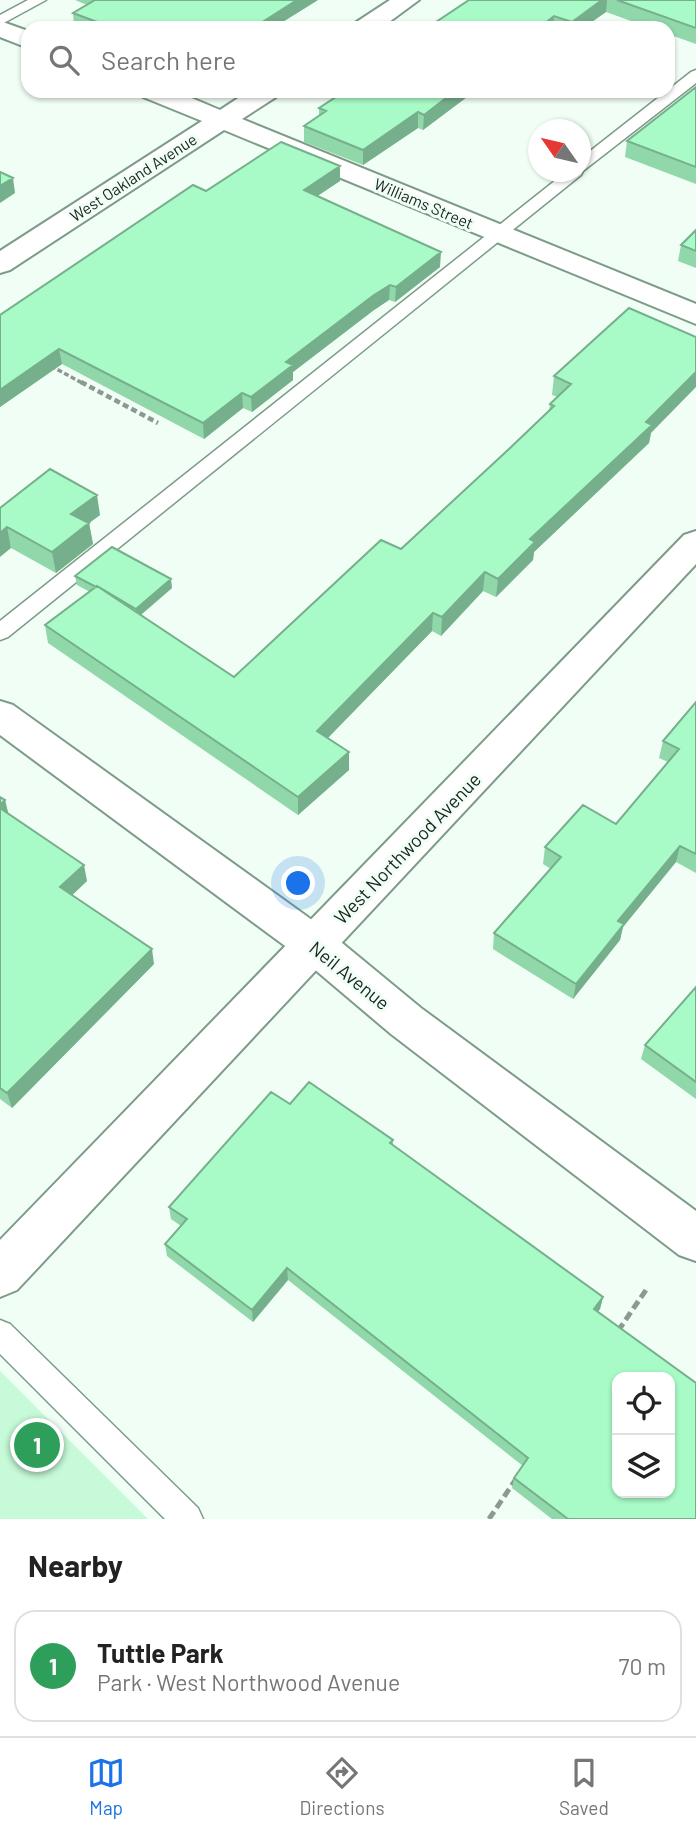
<!DOCTYPE html>
<html lang="en">
<head>
<meta charset="utf-8">
<style>
  body { margin:0; font-family:Barlow,sans-serif; background:#f6f6f6; color:#222 }
  .controls { position:absolute; right:21px; bottom:21px; display:grid; overflow:hidden; border-radius:14px; box-shadow:0 2px 5px #0004 }
  .controls button { width:63px; height:63px; display:grid; place-items:center; padding:0; border:0; border-bottom:2px solid #e0e0e0; background:#fff; color:#222; font:35px sans-serif }
  .compass { position:absolute; left:528px; top:119px; width:63px; height:63px; border-radius:50%; background:#fff; box-shadow:0 2px 5px #0004; rotate:304deg }
  .you { position:absolute; left:299px; top:884px; width:24px; height:24px; margin:-18px; border:5px solid #fff; border-radius:50%; background:#1a73e8; box-shadow:0 0 0 10px #1a73e833 }
  .badge { display:grid; place-items:center; width:46px; height:46px; border-radius:50%; background:#1a73e8; color:#fff; font-size:23px; font-weight:700 }
  .pin { position:absolute; translate:-50% -50%; border:4px solid #fff; box-shadow:0 2px 7px #0006 }
  .list { margin:0; padding:0; list-style:none }
  h2 { display:flex; justify-content:space-between; align-items:center; height:91px; margin:0; padding:0 28px; font-size:30px }
  h2 small { font-size:23px; font-weight:400; color:#767676 }
  .list li { display:grid; grid-template-columns:46px 1fr auto; gap:21px; align-items:center; box-sizing:border-box; height:112px; margin:0 14px 14px; padding:0 14px; border:2px solid #e0e0e0; border-radius:21px }
  .list b { display:block; font-size:26px; white-space:nowrap }
  .list p { margin:0; font-size:23px; white-space:nowrap; color:#767676 }
  .list em { font-size:23px; font-style:normal; color:#767676 }
  .icon { flex:none; width:38px; height:38px; fill:none; stroke:currentColor; stroke-width:2; stroke-linecap:round; stroke-linejoin:round }
  .map { position:relative; flex:none; width:696px; height:1519px; overflow:hidden }
  .search { position:absolute; background:#fff; box-shadow:0 2px 5px #0004; left:21px; right:21px; top:21px; height:77px; display:flex; align-items:center; gap:18px; box-sizing:border-box; padding:0 24px; border-radius:21px; color:#767676; font-size:26px }
  .sheet { height:217px; background:#fff }
  nav { display:flex; justify-content:space-around; align-items:center; box-sizing:border-box; height:98px; border-top:2px solid #e0e0e0; background:#fff; font-size:19px; color:#767676 }
  nav a { display:grid; justify-items:center; gap:4px }
  nav .on { color:#1a73e8 }
  .map>svg:first-child { display:block }
  .green { fill:#c6fad8 }
  .lines { fill:none; stroke-linecap:round; stroke-linejoin:round }
  .lane-casing { stroke:#7d9c88; stroke-width:3 }
  .street-casing { stroke:#7d9c88; stroke-width:4 }
  .secondary-casing { stroke:#7d9c88; stroke-width:4 }
  .path-far2 { stroke:#8c9991; stroke-width:3.5; stroke-dasharray:5 2.5; stroke-linecap:butt }
  .path-far1 { stroke:#8c9991; stroke-width:4.5; stroke-dasharray:6 3.5; stroke-linecap:butt }
  .path { stroke:#8c9991; stroke-width:5; stroke-dasharray:9 4.5; stroke-linecap:butt }
  .lane { fill:#fff; fill-rule:evenodd }
  .street { fill:#fff; fill-rule:evenodd }
  .secondary { fill:#fff; fill-rule:evenodd }
  .wall { fill:#90d7aa }
  .shaded-wall { fill:#76af8b }
  .building { fill:#a8fac6; stroke:#76af8b; stroke-width:2; fill-rule:evenodd }
  .labels { text-anchor:middle; dominant-baseline:central; stroke-width:6; stroke-linejoin:round; paint-order:stroke }
  .far-street-label { font-size:16px; fill:#18241d; stroke:#f1fef5 }
  .street-label { font-size:19px; fill:#18241d; stroke:#f1fef5 }
</style>
</head>
<body>
<div class="map">
<svg width="696" height="1519" viewBox="0 0 696 1519">
  <rect width="100%" height="100%" fill="#f1fef5"/>
  <path class="green" d="M0,1371l148,148h-148z"/>
  <g class="lines">
    <defs>
      <path id="lane" d="M28,0h18l-46,25v-10z
        M696,70v13l-113,88 -2,4 -573,462 -8,3v-19l566,-449h14v-13l111,-87z
        M0,1320l10,4 188,184 5,11h-38l-165,-165z"/>
      <path id="street" d="M390,0h29l-38,28h-29l3,-5z
        M0,21l28,10v17l-28,-11z
        M139,91h36l45,19 29,-19h31l-4,6 -34,22 454,185v20l-472,-194 -214,140 -10,3v-22l202,-130 -59,-24z
        M696,531v33l-679,726 -17,7v-57l684,-705z"/>
      <path id="secondary" d="M0,701l13,4 317,228 91,75 275,203v50l-17,-6 -288,-221 -91,-77 -300,-222z"/>
    </defs>
    <use href="#lane" class="lane-casing"/>
    <use href="#street" class="street-casing"/>
    <use href="#secondary" class="secondary-casing"/>
    <path class="path-far2" d="M51,366l33,18"/>
    <path class="path-far1" d="M81,382l77,41"/>
    <path class="path" d="M618,1331l28,-41
      M489,1519l27,-40"/>
    <use href="#lane" class="lane"/>
    <use href="#street" class="street"/>
    <use href="#secondary" class="secondary"/>
  </g>
  <path class="wall" d="M75,0h243l-45,28h-193l-6,-2 -1,-13 14,-8z
    M469,0h227v44l-28,-10v-6h-17l-45,-16 -23,16h-156z
    M696,87v97l-71,-27 2,-16z
    M345,91h130l-52,39 -5,-2 -55,37 -59,-23v-16l15,-10v-8z
    M340,166v15l-23,15 123,71 -45,35 -6,-2 -15,10 -81,62v8l-41,32 -9,-4 -39,31 -142,-75 -62,43v-92l206,-124z
    M696,230v38l-18,-7 3,-16z
    M629,308l22,125 -2,10 -115,109 -1,8 -37,37 -13,-6 -42,45 -9,-5 -104,107 21,14v18l-51,45 -250,-172 -3,-18 45,-33 -13,-7 -2,-9 97,12 -31,27 93,62 167,-128 108,-100 40,-38 1,-7 8,-7 -6,-2 2,-19z
    M0,508l100,7 -11,8 4,21 -37,29 -45,-25z
    M696,702v171l-20,-11 -53,65 -3,13 -47,59 -80,-50 1,-16 57,-64 -8,-5 2,-17 71,-23 52,-62 -9,-4 4,-17z
    M0,797l5,3 3,14 79,67 -15,14 82,69 -142,144 -12,-9z
    M696,987v112l-55,-40 4,-14z
    M290,1104l103,36v5l210,152 -3,12 -2,2 98,208h-144l-40,-31 2,-10 9,-12 -235,-186 -35,42 -86,-66 -2,-12 16,-18 -10,-7 -2,-12z"/>
  <path class="shaded-wall" d="M297,0h21l-45,28h-20z
    M602,0h5l-1,12 -23,16h-12l1,-6z
    M554,16l-1,12h-14z
    M455,91h20l-52,39 1,-15z
    M418,112v16l-55,37v-15z
    M340,166v15l-36,24v-15z
    M13,178l2,15 -15,10v-17z
    M441,252l-1,15 -45,35 1,-15z
    M390,285l-1,15 -15,10 -81,62v8l-41,32 -1,-15 35,-35 88,-67z
    M59,349l3,15 -62,43v-17z
    M696,372v15l-45,46 -2,10 -115,109 -1,8 -37,37 2,-18 32,-40z
    M242,393l1,15 -39,31 -1,-16z
    M97,495l3,20 -11,8 4,21 -37,29 -4,-21 19,-38z
    M7,527l4,21 -11,9v-24z
    M485,572l-2,19 -42,45 1,-19z
    M171,579l1,9 -35,30 -1,-9z
    M433,613l-1,18 -115,118v-18z
    M349,752v18l-51,45v-18z
    M5,800l4,16h-9v-11z
    M680,846l-4,16 -53,65 -3,13 -47,59 3,-15 42,-63z
    M84,865l3,16 -23,22 -4,-16z
    M152,949l2,15 -142,144 -5,-15z
    M287,1268l1,12 -35,42 -1,-12z
    M603,1297l-3,12 -9,12 3,-12z"/>
  <path class="building" d="M95,0h202l-44,28h-140l-40,-15z
    M469,0h133l-30,22 -18,-6 -15,12h-112z
    M617,0h79v28z
    M696,87v80l-69,-26z
    M345,91h110l-31,24 -6,-3 -55,38 -59,-24 22,-15 -7,-3z
    M281,142l59,24 -36,24 137,62 -45,35 -6,-2 -16,10 -88,67 7,3 -42,32 -9,-4 -39,30 -144,-74 -59,41v-75l193,-130 13,6z
    M0,172l13,6 -13,8z
    M696,230v21l-15,-6z
    M629,308l67,29v35l-50,50 6,3 -122,114 5,3 -37,37 -13,-7 -43,45 -9,-4 -116,118 32,21 -51,45 -253,-172 52,-39 137,91 147,-137 20,9 108,-100 45,-43 -4,-2 21,-20 -17,-8z
    M50,469l47,26 -26,19 18,9 -37,29 -45,-25 -7,6v-25z
    M112,547l59,32 -35,30 -39,-23 -1,1 -21,-11z
    M696,702v152l-16,-8 -62,75 6,3 -48,60 -82,-51 67,-76 -16,-10 38,-42 33,19 63,-75 -16,-8z
    M0,797l5,3 -5,5z
    M0,808l84,57 -24,22 92,62 -145,144 -7,-5z
    M696,987v95l-51,-37z
    M309,1082l84,58 -3,3 213,154 -9,12 102,74v136h-128l-54,-41 14,-20 -241,-190 -35,42 -87,-66 22,-25 -18,-12 102,-115 19,12zM617,1377h53v116h-53z"/>
  <g class="labels">
    <g class="far-street-label">
      <text transform="translate(133 177) rotate(-33)">West Oakland Avenue</text>
      <text transform="translate(424 203) rotate(23)">Williams Street</text>
    </g>
    <g class="street-label">
      <text transform="translate(407 848) rotate(-46)">West Northwood Avenue</text>
      <text transform="translate(350 975) rotate(39)">Neil Avenue</text>
    </g>
  </g>
</svg>
<div class="controls">
<button><svg class="icon" aria-label="locate" viewBox="0 0 24 24"><circle cx="12" cy="12" r="6"/><path d="M12 2v4M12 18v4M2 12h4M18 12h4"/></svg></button>
<button><svg class="icon" aria-label="layers" viewBox="0 0 24 24"><path d="M12 4l9 5-9 5-9-5zM3 14l9 5 9-5"/></svg></button>
</div>
<svg class="compass" viewBox="-18 -18 36 36"><path d="M0-13l5 13h-10z" fill="#e53935"/><path d="M0 13l5-13h-10z" fill="#767676"/></svg>
<div class="you"></div>
<div class="pin badge" style="left:37px;top:1445px;background:#2e9e5b">1</div>
<div class="search"><svg class="icon" aria-label="search" viewBox="0 0 24 24"><circle cx="10" cy="10" r="6"/><path d="M15 15l6 6"/></svg>Search here</div>
</div>
<section class="sheet">
<h2>Nearby<small></small></h2>
<ul class="list">
<li><span class="badge" style="background:#2e9e5b">1</span><div><b>Tuttle Park</b><p>Park · West Northwood Avenue</p></div><em>70 m</em></li>
</ul>
</section>
<nav>
<a class="on"><svg class="icon" aria-label="map" viewBox="0 0 24 24"><path d="M3 6l6-2 6 2 6-2v14l-6 2-6-2-6 2zM9 4v14M15 6v14"/></svg>Map</a>
<a><svg class="icon" aria-label="directions" viewBox="0 0 24 24"><path d="M12 3l9 9-9 9-9-9zM9 14v-3h6M13 9l2 2-2 2"/></svg>Directions</a>
<a><svg class="icon" aria-label="saved" viewBox="0 0 24 24"><path d="M7 4h10v16l-5-4-5 4z"/></svg>Saved</a>
</nav>
</body>
</html>
